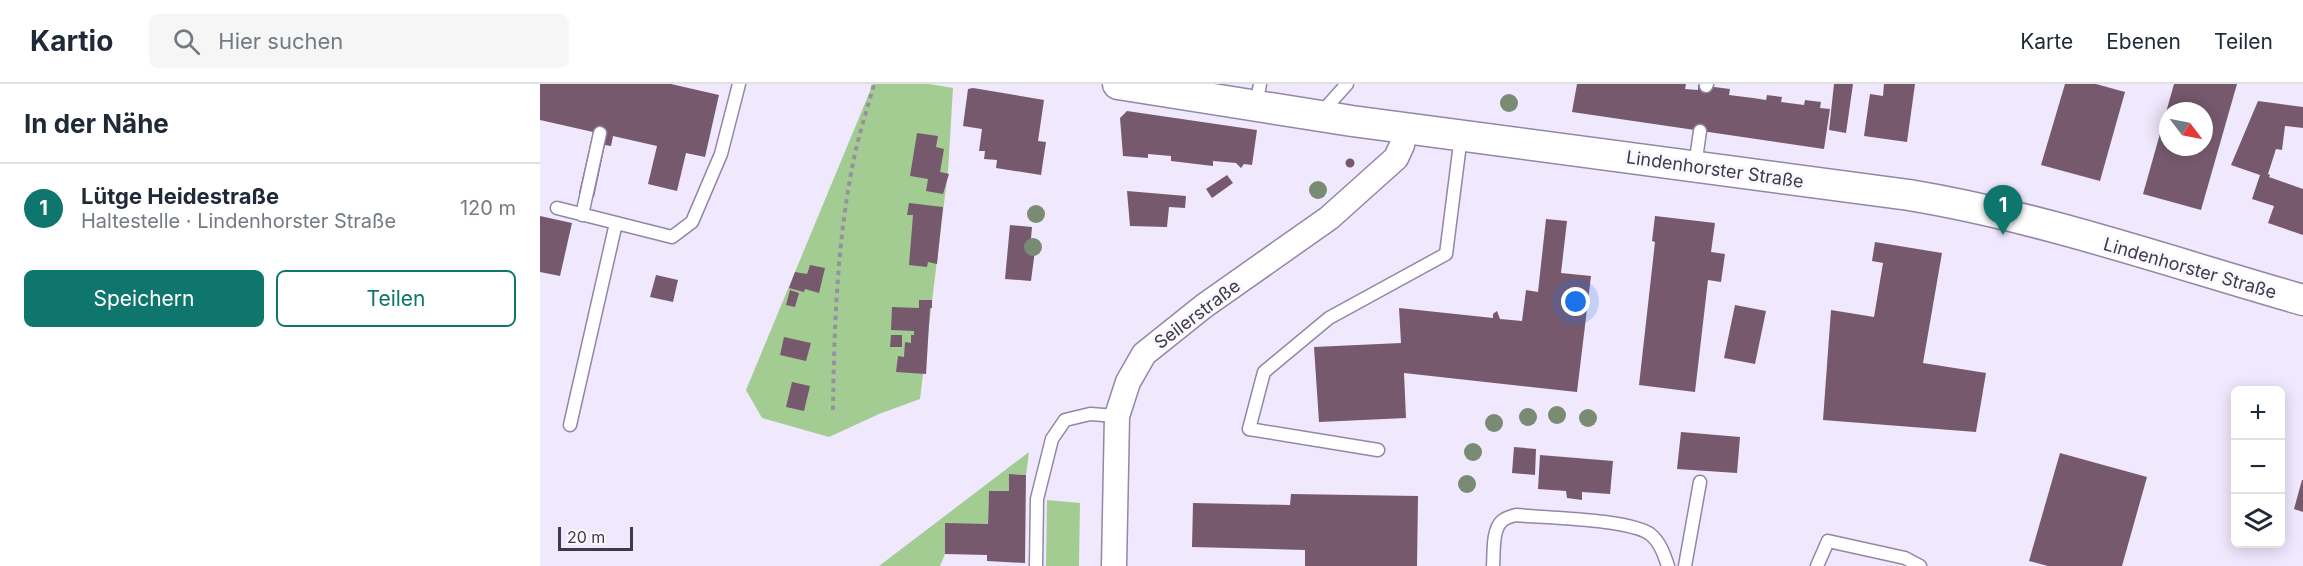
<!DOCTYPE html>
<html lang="de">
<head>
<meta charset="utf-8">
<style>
  body { margin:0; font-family:Inter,sans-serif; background:#f6f6f7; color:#1f2937 }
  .controls { position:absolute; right:18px; bottom:18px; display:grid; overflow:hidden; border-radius:9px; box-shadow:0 3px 15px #0003 }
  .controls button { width:54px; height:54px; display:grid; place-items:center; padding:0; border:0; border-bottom:2px solid #e0e1e3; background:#fff; color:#1f2937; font:30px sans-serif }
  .compass { position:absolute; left:1619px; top:18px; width:54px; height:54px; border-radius:50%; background:#fff; box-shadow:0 3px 15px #0003; rotate:122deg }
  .scale { position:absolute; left:18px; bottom:15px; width:75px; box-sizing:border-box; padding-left:6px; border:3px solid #3e3946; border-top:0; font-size:16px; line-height:21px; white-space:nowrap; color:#3e3946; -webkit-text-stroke:4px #faf8ff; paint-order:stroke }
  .you { position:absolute; left:1036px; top:218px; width:21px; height:21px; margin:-15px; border:4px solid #fff; border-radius:50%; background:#1a73e8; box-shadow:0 0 0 9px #1a73e833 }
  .badge { display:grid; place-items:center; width:39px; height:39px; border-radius:50%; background:#0f766e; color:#fff; font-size:20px; font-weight:700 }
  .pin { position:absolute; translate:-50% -50px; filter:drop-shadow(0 2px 3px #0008) }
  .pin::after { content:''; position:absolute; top:32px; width:21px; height:18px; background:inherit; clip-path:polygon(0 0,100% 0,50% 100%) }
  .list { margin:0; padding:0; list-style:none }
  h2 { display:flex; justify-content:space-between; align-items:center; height:78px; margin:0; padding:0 24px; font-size:26px }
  h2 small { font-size:20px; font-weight:400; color:#747a83 }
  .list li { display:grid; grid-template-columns:39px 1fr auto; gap:18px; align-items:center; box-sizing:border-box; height:90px; padding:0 24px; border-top:2px solid #e0e1e3 }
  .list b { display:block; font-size:22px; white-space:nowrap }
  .list p { margin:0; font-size:20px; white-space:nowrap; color:#747a83 }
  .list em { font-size:20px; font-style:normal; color:#747a83 }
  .actions { display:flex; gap:12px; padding:18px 24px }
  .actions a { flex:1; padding:14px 0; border:2px solid #0f766e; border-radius:9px; text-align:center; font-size:21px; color:#0f766e }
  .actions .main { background:#0f766e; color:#fff }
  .icon { flex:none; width:33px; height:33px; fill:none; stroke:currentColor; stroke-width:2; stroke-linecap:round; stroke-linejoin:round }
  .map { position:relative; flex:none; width:1763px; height:482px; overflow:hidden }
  header { display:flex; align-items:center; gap:36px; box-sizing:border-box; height:84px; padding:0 30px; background:#fff; border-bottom:2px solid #e0e1e3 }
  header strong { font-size:28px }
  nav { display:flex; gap:33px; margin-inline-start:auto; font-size:21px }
  .search { width:420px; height:54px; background:#f6f6f7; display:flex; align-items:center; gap:15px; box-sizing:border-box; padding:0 21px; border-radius:9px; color:#747a83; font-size:22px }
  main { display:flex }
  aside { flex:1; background:#fff }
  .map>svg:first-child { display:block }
  .green { fill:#a3cc93 }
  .building { fill:#77596e; fill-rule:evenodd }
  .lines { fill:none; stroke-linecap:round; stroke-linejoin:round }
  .service-casing { stroke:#9386a6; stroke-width:15 }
  .minor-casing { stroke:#9386a6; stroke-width:27 }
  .tertiary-casing { stroke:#9386a6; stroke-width:33 }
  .path { stroke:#9690a0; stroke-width:4; stroke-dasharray:4.5 4.5; stroke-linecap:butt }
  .service { stroke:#fff; stroke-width:12 }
  .minor { stroke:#fff; stroke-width:24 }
  .tertiary { stroke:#fff; stroke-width:30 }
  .tree { fill:#798b72 }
  .labels { text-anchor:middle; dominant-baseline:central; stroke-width:6; stroke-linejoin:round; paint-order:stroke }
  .street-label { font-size:18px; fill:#3e3946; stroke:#faf8ff }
</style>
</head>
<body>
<header>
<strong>Kartio</strong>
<div class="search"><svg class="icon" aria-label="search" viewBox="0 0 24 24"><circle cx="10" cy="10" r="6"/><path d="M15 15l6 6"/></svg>Hier suchen</div>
<nav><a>Karte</a><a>Ebenen</a><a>Teilen</a></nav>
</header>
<main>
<aside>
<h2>In der Nähe<small></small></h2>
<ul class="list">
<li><span class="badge">1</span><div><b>Lütge Heidestraße</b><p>Haltestelle · Lindenhorster Straße</p></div><em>120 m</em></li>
</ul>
<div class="actions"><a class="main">Speichern</a><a>Teilen</a></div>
</aside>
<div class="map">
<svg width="1763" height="482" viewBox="0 0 1763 482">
  <rect width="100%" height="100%" fill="#f0e8fd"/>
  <path class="green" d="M333,0h56l24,4 -5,83 -28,228 -41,15 -50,23 -67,-19 -16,-28z
    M489,368l-3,23 -17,-1v17l-20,1 -1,32 -43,30 -5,12h-61z
    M507,416l33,3 -1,63h-33z"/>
  <path class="building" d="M0,0h131l48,11 -14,62 -19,-4 -9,38 -29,-7 9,-38 -44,-10 -2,10 -6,-1 -11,52 -15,-4 14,-61 -53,-12z
    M1037,0h109l-1,5 13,1v-5l32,4 -1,6 24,3 13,2 1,-5 15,2 -1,5 23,3 1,-5 16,2 -1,6 10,1 -6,40 -252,-37z
    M1294,0h19l-7,49 -17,-3z
    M1344,0h31l-8,58 -43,-6 6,-42 13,2z
    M1525,0h31l29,8 -25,89 -59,-16z
    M1634,0h63l-36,126 -58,-16zM1628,27h36v36h-36z
    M433,4l71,12 -6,41 8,1 -5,33 -45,-7 1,-8 -13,-1 1,-8h-6l3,-22 -19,-3 5,-37z
    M1718,17l45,6v21l-18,-2 -3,24 -6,-1 -8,25 2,1 -1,2 34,12v46l-35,-12 6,-17 -22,-7 8,-24 -29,-10z
    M587,27l130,19 -5,35 -8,-1 -3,4 -5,-5 -23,-2v5l-42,-5v-5l-23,-2v4l-25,-2 -3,-38z
    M377,49l21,3 -2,11 8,2 -4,23 9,2 -6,20 -17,-3 2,-12 -18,-3z
    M805.5 79a4.5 4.5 0 1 1 9 0a4.5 4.5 0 1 1-9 0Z
    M687,91l6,8 -21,15 -6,-9z
    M587,107l59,5 -1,12 -16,-1 -2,20 -37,-1z
    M369,119l34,4 -6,57 -9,-2 -1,5 -18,-2 4,-50h-6z
    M0,132l32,7 -12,53 -20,-4z
    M1115,132l60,7 -4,29 14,2 -4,28 -13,-2 -13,112 -56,-7 16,-143 -3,-1z
    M1006,135l21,2 -6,52 30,3 -14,116 -173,-19 2,45 -87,4 -5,-75 87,-4 -2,-35 94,10v-4l4,-3 3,8 22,2 4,-31 12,2z
    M470,141l22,2 -2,23h5l-4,31 -26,-2z
    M1335,158l67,11 -19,110 63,10 -10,59 -153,-12 8,-110 43,7 9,-54 -11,-2z
    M270,181l15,3 -6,25 -14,-4 -1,3 -15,-4 6,-16 12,2z
    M116,191l22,5 -5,22 -23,-5z
    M250,206l9,3 -4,14 -9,-2z
    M379,216h13v8h-2l-4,66 -30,-2 2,-16 6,1 1,-15 6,1v-8h3v-4l-23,-1 1,-23 27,1z
    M1195,221l31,6 -11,53 -31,-6z
    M351,251h11v12h-12z
    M244,253l27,6 -5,18 -26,-6z
    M252,298l18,4 -6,25 -18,-4z
    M1141,348l59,5 -3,36 -60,-4z
    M974,363l22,2 -1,26 -23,-2z
    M1520,369l87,24 -25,89h-74l-19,-5z
    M1000,371l73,6 -3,33 -28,-2v8l-15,-2 -1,-7 -28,-2z
    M469,390l17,1 -1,88 -38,-2v-6l-42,-1v-31l43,1 1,-33h20z
    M1762,396h1v32l-9,-3z
    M751,410l127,2 -1,70h-112v-16l-113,-3 1,-44 97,2z"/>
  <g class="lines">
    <defs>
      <path id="service" d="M1166,2l1,-2
        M716,22l4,-22
        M781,29l26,-29
        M1155,82l5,-35
        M17,124l115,29 20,-15 29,-68 18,-70
        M42,131l18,-82
        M30,341l46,-202
        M838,366l-129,-21 15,-57 65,-54 117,-64 15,-118
        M496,482l1,-67 15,-60 13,-19 25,-6 27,2
        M953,482c1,-13 -1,-36 9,-45 3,-3 10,-5 14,-6 31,3 112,4 134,19 10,8 14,20 18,32
        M1145,482l15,-84
        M1277,482l11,-25 77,17 15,8"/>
      <path id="minor" d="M574,482l3,-150 11,-34 16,-28 60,-48 125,-88 67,-60 6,-13 3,-17"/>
      <path id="tertiary" d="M578,0l234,37 557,74c133,22 264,68 394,105"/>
    </defs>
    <use href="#service" class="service-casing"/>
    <use href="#minor" class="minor-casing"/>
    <use href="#tertiary" class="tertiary-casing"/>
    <path class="path" d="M293,326c1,-81 4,-167 20,-247 5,-26 14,-53 21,-79"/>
    <use href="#service" class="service"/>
    <use href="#minor" class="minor"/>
    <use href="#tertiary" class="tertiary"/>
  </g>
  <g class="tree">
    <circle cx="969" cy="19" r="9"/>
    <circle cx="778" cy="106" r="9"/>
    <circle cx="496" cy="130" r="9"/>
    <circle cx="493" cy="163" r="9"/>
    <circle cx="1017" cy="331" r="9"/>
    <circle cx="988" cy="333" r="9"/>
    <circle cx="1048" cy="334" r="9"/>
    <circle cx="954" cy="339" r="9"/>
    <circle cx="933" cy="368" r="9"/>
    <circle cx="927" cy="400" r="9"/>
  </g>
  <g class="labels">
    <g class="street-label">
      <text transform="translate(1175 85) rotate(8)">Lindenhorster Straße</text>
      <text transform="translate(1650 184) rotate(16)">Lindenhorster Straße</text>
      <text transform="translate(657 230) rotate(-37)">Seilerstraße</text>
    </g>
  </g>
</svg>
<div class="controls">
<button>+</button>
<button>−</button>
<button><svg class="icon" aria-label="layers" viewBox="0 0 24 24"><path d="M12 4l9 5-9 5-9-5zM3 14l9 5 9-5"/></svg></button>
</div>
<svg class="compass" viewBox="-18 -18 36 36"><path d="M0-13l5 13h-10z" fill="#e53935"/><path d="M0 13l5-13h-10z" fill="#747a83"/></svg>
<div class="scale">20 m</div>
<div class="you"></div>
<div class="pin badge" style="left:1463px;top:151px">1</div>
</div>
</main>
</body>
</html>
